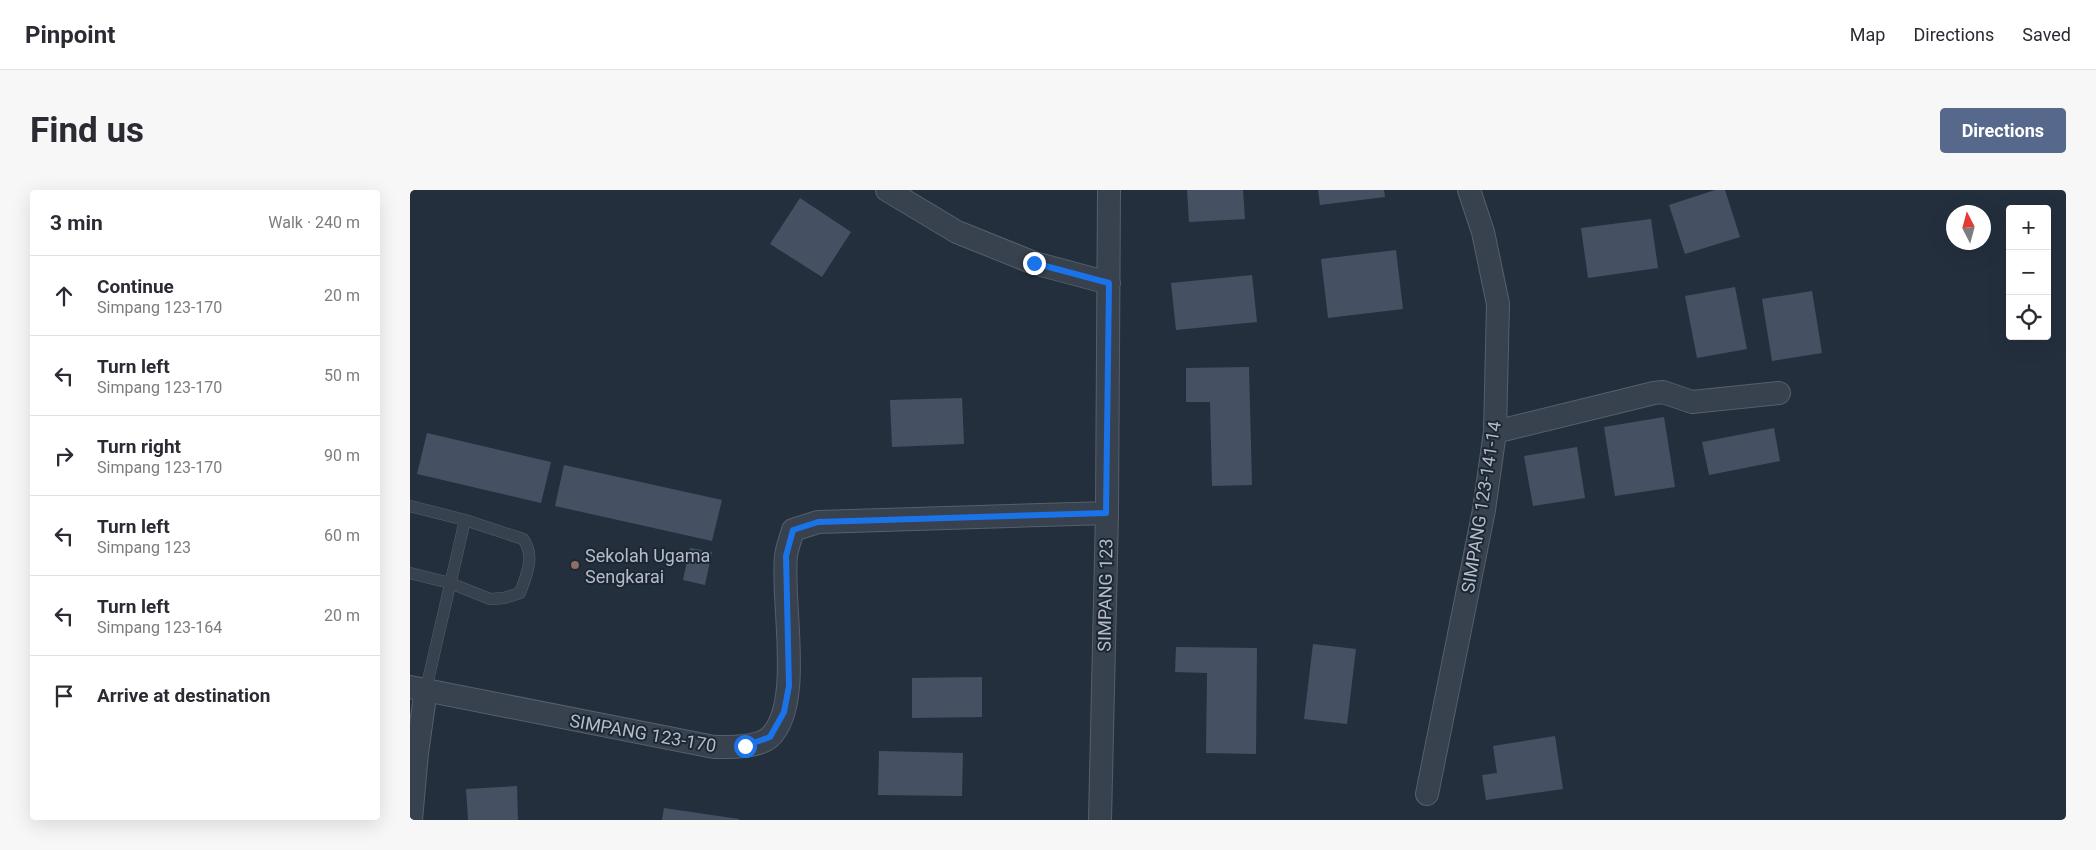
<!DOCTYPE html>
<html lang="en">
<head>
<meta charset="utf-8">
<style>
  body { margin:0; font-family:Roboto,sans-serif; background:#f7f7f7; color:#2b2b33 }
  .controls { position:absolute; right:15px; top:15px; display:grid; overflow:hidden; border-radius:5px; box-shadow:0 5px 20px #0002 }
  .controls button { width:45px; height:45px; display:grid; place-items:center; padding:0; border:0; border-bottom:1px solid #e1e1e2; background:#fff; color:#2b2b33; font:25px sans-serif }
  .compass { position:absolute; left:1536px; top:15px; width:45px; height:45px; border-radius:50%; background:#fff; box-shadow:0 5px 20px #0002; rotate:354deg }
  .stop { position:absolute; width:15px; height:15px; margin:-11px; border:4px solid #1a73e8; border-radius:50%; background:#fff }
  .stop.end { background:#1a73e8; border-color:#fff; box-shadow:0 1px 5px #0008 }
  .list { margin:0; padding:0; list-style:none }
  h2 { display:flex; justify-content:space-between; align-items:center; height:65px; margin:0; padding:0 20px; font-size:21px }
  h2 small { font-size:16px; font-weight:400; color:#7c7c81 }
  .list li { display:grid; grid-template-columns:32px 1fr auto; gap:15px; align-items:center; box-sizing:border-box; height:80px; padding:0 20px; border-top:1px solid #e1e1e2 }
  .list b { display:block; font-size:19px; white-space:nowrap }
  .list p { margin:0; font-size:16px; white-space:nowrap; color:#7c7c81 }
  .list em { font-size:16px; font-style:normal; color:#7c7c81 }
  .icon { flex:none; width:28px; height:28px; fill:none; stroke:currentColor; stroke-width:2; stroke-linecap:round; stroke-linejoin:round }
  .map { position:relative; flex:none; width:1656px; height:630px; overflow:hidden; border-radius:5px }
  header { display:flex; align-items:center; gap:30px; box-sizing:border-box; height:70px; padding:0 25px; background:#fff; border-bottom:1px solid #e1e1e2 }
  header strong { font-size:24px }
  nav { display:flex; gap:28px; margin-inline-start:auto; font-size:18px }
  .intro { display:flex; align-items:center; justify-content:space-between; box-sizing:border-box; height:120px; padding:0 30px }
  h1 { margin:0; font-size:35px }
  .button { padding:12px 22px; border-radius:5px; background:#56698c; color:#fff; font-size:18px; font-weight:700 }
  main { display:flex; gap:30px; padding:0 30px }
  aside { flex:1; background:#fff; border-radius:5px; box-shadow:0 5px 20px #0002 }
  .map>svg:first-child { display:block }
  .building { fill:#455162 }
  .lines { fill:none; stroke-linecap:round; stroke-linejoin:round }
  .service-casing { stroke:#565f6c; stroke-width:12 }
  .minor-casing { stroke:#565f6c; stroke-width:24 }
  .service { stroke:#38414e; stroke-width:11 }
  .minor { stroke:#38414e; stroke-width:22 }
  .route { stroke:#1a73e8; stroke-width:6 }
  .education-dot { fill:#8d6e63; stroke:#1d2633; stroke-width:2 }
  .labels { text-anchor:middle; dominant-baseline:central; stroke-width:4; stroke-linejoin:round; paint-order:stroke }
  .street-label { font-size:18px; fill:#b4bcc9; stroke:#1d2633 }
  .poi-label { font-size:18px; fill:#b4bcc9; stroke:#1d2633; text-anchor:start }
</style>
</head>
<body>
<header>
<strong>Pinpoint</strong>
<nav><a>Map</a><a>Directions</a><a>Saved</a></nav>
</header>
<div class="intro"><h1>Find us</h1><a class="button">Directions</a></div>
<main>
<aside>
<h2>3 min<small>Walk · 240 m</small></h2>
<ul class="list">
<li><svg class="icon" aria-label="ahead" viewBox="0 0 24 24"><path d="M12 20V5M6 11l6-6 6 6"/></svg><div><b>Continue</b><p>Simpang 123-170</p></div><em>20 m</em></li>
<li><svg class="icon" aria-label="left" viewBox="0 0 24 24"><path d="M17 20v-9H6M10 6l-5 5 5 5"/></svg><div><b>Turn left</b><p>Simpang 123-170</p></div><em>50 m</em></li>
<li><svg class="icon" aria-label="right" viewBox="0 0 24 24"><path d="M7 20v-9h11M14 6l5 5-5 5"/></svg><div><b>Turn right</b><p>Simpang 123-170</p></div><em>90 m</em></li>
<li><svg class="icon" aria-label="left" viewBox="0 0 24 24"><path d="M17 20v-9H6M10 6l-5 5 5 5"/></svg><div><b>Turn left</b><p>Simpang 123</p></div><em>60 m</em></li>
<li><svg class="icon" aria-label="left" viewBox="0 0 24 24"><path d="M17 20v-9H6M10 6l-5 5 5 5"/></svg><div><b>Turn left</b><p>Simpang 123-164</p></div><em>20 m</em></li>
<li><svg class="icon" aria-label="arrive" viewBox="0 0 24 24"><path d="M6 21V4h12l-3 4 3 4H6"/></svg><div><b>Arrive at destination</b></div></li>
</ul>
</aside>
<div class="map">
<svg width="1656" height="630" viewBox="0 0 1656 630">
  <rect width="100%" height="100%" fill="#242f3e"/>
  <path class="building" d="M777,0h56l2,29 -56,3z
    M908,0h66l1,7 -65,8z
    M1305,0h10l15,47 -55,17 -16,-49z
    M390,8l51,34 -29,45 -52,-33z
    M1241,29l7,49 -70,10 -7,-50z
    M986,60l7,59 -75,9 -7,-59z
    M842,85l5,47 -81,8 -5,-47z
    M1325,97l12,62 -50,9 -12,-62z
    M1402,101l10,62 -50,8 -10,-62z
    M839,177l3,118 -40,1 -2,-84h-24v-34z
    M552,208l2,46 -72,3 -2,-47z
    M1254,227l11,70 -60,9 -11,-69z
    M1364,238l6,33 -71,14 -7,-33z
    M17,243l124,29 -10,41 -124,-29z
    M1167,257l8,51 -52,8 -9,-50z
    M154,275l158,35 -10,41 -157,-35z
    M280,358l22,4 -7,33 -22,-5z
    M903,454l43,5 -9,75 -43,-5z
    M766,457l81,1 -1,106 -50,-1 1,-80 -32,-1z
    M572,487v40l-70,1v-40z
    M1145,546l8,53 -77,11 -4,-25 15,-2 -4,-27z
    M469,561l84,2 -1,43 -84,-1z
    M107,596l1,34h-50l-2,-31z
    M254,618l75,11v1h-77z"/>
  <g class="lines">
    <defs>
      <path id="service" d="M0,316l55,14 -39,169
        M0,383l40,10 40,16 14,-1 16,-5c6,-17 16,-37 3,-54l-58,-19"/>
      <path id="minor" d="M477,0l70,42 77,31 75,20
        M1085,242l159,-39 9,-1 29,10 87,-9
        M0,497l304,60c15,0 44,1 56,-10 34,-33 11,-135 16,-181 1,-9 5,-18 7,-26l25,-8 289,-9
        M1017,604l57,-284 11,-78 3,-128 -15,-72 -14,-42
        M1,630l6,-67 9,-64
        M690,630l7,-307 2,-323"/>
    </defs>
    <use href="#service" class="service-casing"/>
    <use href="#minor" class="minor-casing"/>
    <use href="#service" class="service"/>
    <use href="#minor" class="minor"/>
  </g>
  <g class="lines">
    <path class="route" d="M335,556l25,-9 14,-25 5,-26 -3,-130 7,-26 25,-8 288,-9 3,-230 -75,-20"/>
  </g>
  <circle class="education-dot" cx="165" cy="375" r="5"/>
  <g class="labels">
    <g class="street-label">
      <text transform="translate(1071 317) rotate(-81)">SIMPANG 123-141-14</text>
      <text transform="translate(695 405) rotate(-89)">SIMPANG 123</text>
      <text transform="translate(233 543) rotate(10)">SIMPANG 123-170</text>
    </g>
    <g class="poi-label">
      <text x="175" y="365">Sekolah Ugama<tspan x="175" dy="21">Sengkarai</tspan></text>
    </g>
  </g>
</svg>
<div class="controls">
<button>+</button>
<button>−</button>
<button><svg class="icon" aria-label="locate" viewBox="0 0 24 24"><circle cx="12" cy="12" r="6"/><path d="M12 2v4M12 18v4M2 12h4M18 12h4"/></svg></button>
</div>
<svg class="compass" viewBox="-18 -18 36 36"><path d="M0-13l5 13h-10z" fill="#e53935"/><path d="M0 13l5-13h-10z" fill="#7c7c81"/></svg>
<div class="stop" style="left:335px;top:556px"></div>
<div class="stop end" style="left:624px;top:73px"></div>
</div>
</main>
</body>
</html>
